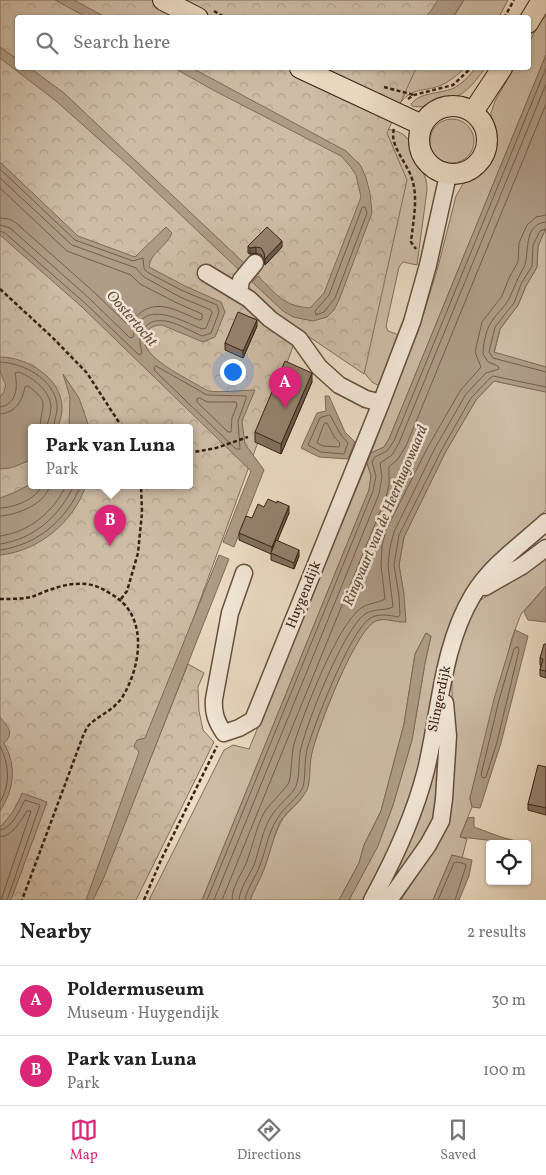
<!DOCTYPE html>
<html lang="en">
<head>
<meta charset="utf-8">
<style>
  body { margin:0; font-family:Vollkorn,serif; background:#f2f2f2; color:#222 }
  .controls { position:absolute; right:15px; bottom:15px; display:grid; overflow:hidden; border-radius:5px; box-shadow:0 1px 4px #0004 }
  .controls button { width:45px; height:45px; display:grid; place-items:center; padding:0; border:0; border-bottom:1px solid #e0e0e0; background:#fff; color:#222; font:25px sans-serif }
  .you { position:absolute; left:232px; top:371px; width:18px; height:18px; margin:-12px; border:4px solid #fff; border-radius:50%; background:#1a73e8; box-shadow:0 0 0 8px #1a73e833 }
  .badge { display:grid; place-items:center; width:32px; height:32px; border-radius:50%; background:#db2777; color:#fff; font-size:16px; font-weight:700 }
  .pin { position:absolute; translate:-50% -41px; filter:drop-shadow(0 1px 2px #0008) }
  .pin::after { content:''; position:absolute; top:26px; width:18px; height:15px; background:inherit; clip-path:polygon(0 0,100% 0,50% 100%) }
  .popup { position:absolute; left:28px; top:424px; width:165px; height:65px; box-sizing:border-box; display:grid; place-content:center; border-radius:5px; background:#fff; filter:drop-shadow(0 1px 4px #0005); font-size:16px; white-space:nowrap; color:#767676 }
  .popup b { font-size:19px; color:#222 }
  .popup::after { content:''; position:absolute; left:50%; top:100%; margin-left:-10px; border:10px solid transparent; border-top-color:#fff }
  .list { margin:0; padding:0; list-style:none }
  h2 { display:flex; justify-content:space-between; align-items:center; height:65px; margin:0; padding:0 20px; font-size:21px }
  h2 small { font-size:16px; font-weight:400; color:#767676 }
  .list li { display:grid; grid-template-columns:32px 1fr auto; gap:15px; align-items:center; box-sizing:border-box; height:70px; padding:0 20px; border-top:1px solid #e0e0e0 }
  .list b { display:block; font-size:19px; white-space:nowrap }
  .list p { margin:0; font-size:16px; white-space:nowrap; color:#767676 }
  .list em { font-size:16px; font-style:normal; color:#767676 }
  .icon { flex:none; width:28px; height:28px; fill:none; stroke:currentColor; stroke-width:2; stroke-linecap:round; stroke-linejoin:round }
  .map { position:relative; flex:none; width:546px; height:900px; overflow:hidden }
  .search { position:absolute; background:#fff; box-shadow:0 1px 4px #0004; left:15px; right:15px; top:15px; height:55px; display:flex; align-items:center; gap:12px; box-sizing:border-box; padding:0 18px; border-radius:5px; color:#767676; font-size:19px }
  .sheet { height:205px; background:#fff }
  nav { display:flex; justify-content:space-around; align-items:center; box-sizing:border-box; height:70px; border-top:1px solid #e0e0e0; background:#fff; font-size:14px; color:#767676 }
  nav a { display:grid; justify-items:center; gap:2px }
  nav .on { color:#db2777 }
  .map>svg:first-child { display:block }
  .grass { fill:#cdbca6; stroke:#826e5c }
  .forest { fill:url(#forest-crowns); stroke:#826e5c; fill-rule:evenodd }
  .water { fill:#ae9c87; stroke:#7e6a58 }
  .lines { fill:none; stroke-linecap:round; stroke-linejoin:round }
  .shore { stroke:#725e4c; stroke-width:1 }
  .minor-casing { stroke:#644f3e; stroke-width:19 }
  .major-casing { stroke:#372012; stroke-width:22 }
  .path { stroke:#372012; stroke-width:2.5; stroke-dasharray:4 2.5; stroke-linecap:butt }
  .minor { stroke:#f3e8d9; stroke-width:16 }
  .major { stroke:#ecdcc4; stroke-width:20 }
  .wall { fill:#80705f; stroke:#372012 }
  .shaded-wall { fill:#685b4e; stroke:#372012 }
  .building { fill:#95826f; stroke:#372012 }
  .labels { text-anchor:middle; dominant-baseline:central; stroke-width:5; stroke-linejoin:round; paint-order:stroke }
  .street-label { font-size:14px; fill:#372012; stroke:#f3e8d9 }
  .water-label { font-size:15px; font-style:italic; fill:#614b3b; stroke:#f3e8d9 }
</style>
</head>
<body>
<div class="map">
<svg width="546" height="900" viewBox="0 0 546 900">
  <defs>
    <pattern id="forest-crowns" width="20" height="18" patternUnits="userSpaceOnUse" patternTransform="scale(1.25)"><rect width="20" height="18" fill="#cdbca6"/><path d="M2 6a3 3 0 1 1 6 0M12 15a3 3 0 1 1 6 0" fill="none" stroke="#b1a18e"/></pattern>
  </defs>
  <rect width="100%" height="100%" fill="#ecdcc4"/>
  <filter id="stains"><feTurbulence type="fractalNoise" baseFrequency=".004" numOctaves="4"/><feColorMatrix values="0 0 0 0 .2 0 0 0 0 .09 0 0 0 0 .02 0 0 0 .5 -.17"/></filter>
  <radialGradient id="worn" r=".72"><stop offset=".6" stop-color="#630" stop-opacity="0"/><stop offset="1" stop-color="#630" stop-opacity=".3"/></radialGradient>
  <path class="grass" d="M464,0h44l-9,17 -46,1z
    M546,11v44l-157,384 -5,8 -13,6 50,-131 17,-55 18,-71 7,-12 15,-9 10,-13 5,-17 -2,-32 4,-12 19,-33h14l1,-26z
    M268,68l120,61c7,2 14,3 19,9 5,6 4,12 7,19 5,15 13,14 13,33l-10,75 -14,-3 -4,5 -13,59 2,5 11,4 -18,52 -9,-5 -27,-32z
    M320,68h145c-8,7 -15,14 -26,18 -16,6 -26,1 -39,17z
    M476,68h9c-16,22 -22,29 -50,36 -8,2 -14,4 -23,2l-1,-2c9,-12 27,-10 41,-15 10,-5 17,-13 24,-21z
    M430 141a22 22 0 1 1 44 0a22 22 0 1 1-44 0Z
    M546,228v139l-52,-14 6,-24 18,-24 8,-19 11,-19 1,-21z
    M494,381l52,11v118l-64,58 -22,36 -44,183 -10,32 -40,81h-17l29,-55 15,-40 19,-65 13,-77 6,-27 -5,-3 -11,21 -11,70 -23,87 -17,34 -5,18 -20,37h-89c4,-10 10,-21 14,-31 6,-16 9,-32 17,-47 5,-10 17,-17 22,-26 5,-10 6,-33 9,-45 7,-25 41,-113 59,-128 9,-6 20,-3 30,-1l3,-27 -5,-30 5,-28 41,-84 31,-53z
    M367,463l4,13 -2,14 -167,410h-53l75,-150 9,-5 16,4z
    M546,558v28l-25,28 -9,24 -42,160 2,9 -12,30 7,2 -5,19 -10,-3 -19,45h-32l22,-35 29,-134v-52l10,-44 14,-32z
    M442,711l-7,103 -17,34 -39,52z"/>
  <path class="forest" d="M0,0h445l-7,18h-420v50h398l-29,65 20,47 -43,194 -65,-44 -142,388 -59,172 90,-226 16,9 -6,14 1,24 4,19 11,12 -78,158h-136zM31,427h158v58h-158z"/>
  <path class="water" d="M55,0h19l31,17h-19z
    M438,0h26l-11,17h-28l5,-5z
    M0,47l17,12 1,9h12l34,25 180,170 -6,6 -110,-104 -72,-64 -56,-43z
    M546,55v173l-8,18 -1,21 -11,19 -8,19 -18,24 -6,23 52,15v25l-52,-11 -18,19 -31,53 -41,84 -5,28 5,30 2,27c-10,1 -20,-5 -30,-1 -20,8 -59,108 -64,132 -3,10 -1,28 -5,37 -7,13 -20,20 -27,32 -7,15 -10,32 -16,47 -4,11 -10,21 -14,31h-48l167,-410 2,-14 -4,-13 4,-10 13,-6 5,-8z
    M174,68h18l154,83 15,15 5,12 4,15 2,20 -33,87 -5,10 -7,7 -14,4 -20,-4 -10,-6 -31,-29 6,-6c18,18 25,30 52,32l14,-15 37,-96 -5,-22 -6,-9 -9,-10 -128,-66z
    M0,162l78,74 57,21 31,-30 6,6c-5,13 -22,20 -23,34l36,19 36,16 4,10 -10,25 -12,5 -41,-17c-6,0 -13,2 -16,8 -11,20 33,41 46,49 5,2 11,7 17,9 10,2 34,-1 46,-1l-13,31 3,23 19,26 -30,77 -11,-5 28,-71 -169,-164 -82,-72z
    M0,357c27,0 62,21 62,51 0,7 -2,13 -4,19h-27v33l-21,8 -10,1v-72c11,-13 2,-15 0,-27 0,-3 0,-9 0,-13z
    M63,374l16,24 10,29h-20l1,-30z
    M325,396h4l16,36 10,10 -7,17 -29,-2 -18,-9 16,-35 9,-2z
    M31,484l55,1c-12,37 -47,66 -86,70v-57l13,-5z
    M219,555l10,4 -125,318 -11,23h-7l53,-148 -5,-6 3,-6 8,-2z
    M546,586v36l-18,-2 -4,-8z
    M515,630l13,6 -27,107 -21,65 -8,-1 -2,-9 24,-99z
    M426,633l5,3 -6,27 -13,77 -19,65 -15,41 -29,54h-10l20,-37 5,-18 17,-34 23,-87 11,-70z
    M0,717c8,10 15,16 4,26 13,23 10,47 -4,68z
    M22,793l25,9 -36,98h-11v-73c10,-10 17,-21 22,-34z
    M474,817v10l27,10 26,7h-24l-16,-4 -27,-3 8,-19z
    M452,855l20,5 -3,16 -10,24h-26z"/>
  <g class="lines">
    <path class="shore" d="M0,169l75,71 58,21 10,-3 1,10 3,4 36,19 34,14 2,7 -8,21 -9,3c-17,-7 -42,-25 -57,-9 -8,7 -5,17 -3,26l-3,2 -53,-51 -81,-71 -5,-2
      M0,178l72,67 64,23 8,9 36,20 31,13 1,3 -6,15 -4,1c-22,-9 -61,-32 -69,8l-3,1 -40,-39 -80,-71 -10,-3
      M0,188l67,63 64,24 9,9 37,19 25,11v5l-3,1c-28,-12 -47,-25 -70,4h-2l-32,-31 -80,-71 -6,-3 -9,-1
      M365,207l2,6 -32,85 -11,14 -8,3 -1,-4 14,-16 33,-87z
      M546,229l-6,2 -7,14 -1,21 -11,18 -7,19 -19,24 -6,25 4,6 53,14
      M0,362c23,1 53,16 57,42 1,8 -3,15 -3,23
      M156,366l51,29 39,1v3l-8,22 2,28h-4l-81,-78 -1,-3z
      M200,398l7,4h29l1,3 -5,13 -1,14h-3l-31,-30v-3z
      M0,407c17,-2 18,-21 15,-34l4,-1c14,6 31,18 32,35 0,7 -3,13 -4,20
      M0,414c16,-1 22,-13 25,-27l3,-1c23,17 13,18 12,41
      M330,415l11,20 7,8 -4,11 -23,-2 -13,-7 12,-27z
      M327,423l8,15 5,5 -1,4 -16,-1 -6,-3 7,-19z
      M0,508c13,0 38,-9 42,-23
      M0,516c17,-1 46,-12 50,-31
      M0,536c29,-4 54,-24 66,-51
      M0,544c34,-5 60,-28 74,-59
      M0,550c37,-5 67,-30 81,-65
      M518,647l1,3 -22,92 -11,35 -3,1 -2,-3 18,-75 15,-51z
      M0,746c9,18 11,38 0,56
      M0,830c13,-2 19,-20 25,-30l15,5 -33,95
      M0,837c13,-1 20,-16 27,-26h4l-30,89
      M207,900l166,-409 3,-15 -4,-14 3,-5 12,-6 7,-10 152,-373
      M214,900l165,-406 3,-17 -2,-14 12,-8 7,-12 147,-359
      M222,900l164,-403 3,-12v-18l9,-8 8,-13 140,-342
      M232,900c0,-14 10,-26 15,-39 6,-16 9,-34 18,-50 5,-7 23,-25 24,-29 3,-10 2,-26 5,-38 9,-29 43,-119 67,-136 8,-5 17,-5 24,-9l-4,-34 1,-19 4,-16 43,-85 31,-54 21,-24 -6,-15 7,-30 20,-26 7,-18 9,-16 1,-19 8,-18 9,-8 10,-2
      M239,900c1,-12 10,-24 15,-35 6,-16 8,-35 18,-50 6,-10 21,-21 24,-29 4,-9 2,-27 5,-38 7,-28 42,-118 64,-134 9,-6 20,-3 28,-7l-5,-42 2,-18 4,-15 41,-84 31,-54 20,-21 13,-4 -1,-3 -10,-4 -5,-8c0,-9 3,-23 7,-30 5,-9 14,-16 19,-25 5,-11 9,-22 15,-32 6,-12 -2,-43 22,-45
      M245,900c2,-12 11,-23 15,-35 6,-15 8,-32 17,-46 6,-11 22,-22 26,-32 3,-11 1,-26 4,-38 8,-26 42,-115 62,-130 8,-6 19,-4 29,-2l2,-2 -1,-19 -5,-31 5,-30 42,-84 30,-53 19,-20 3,-2 53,11
      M438,900l16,-37 3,-1 8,2 1,2 -11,34"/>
    <defs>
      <path id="minor" d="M206,273l43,26 21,20 29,20 20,28 20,18 27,14 15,4
        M239,293l2,-13 14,-17
        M244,573l-14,40 -16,86c-1,14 2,22 10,34l15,-5 14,-8 128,-317 31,-81 16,-57 20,-90
        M485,587l37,-21 24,-18
        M372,900c23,-42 42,-83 54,-130 14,-58 16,-124 47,-175 18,-30 48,-50 73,-73
        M389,900l39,-55 13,-24 3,-22 4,-63 -3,-33"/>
      <path id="major" d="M163,0l35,18
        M528,23l14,-23
        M300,68l122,57
        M419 140a34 34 0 1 1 68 0a34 34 0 1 1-68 0Z
        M473,112l29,-44"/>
    </defs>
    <use href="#minor" class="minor-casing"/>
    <use href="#major" class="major-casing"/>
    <path class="path" d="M214,11l12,7
      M504,18l10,-18
      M384,87l30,8
      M408,99l6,-4 39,-10 18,-17
      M394,129c-5,15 12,33 17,47 8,20 2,45 0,66l5,7
      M0,289l52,48 35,36 35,54
      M189,453l27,-5 32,-11
      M0,599c10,0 21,0 31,-2 7,-2 14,-6 21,-8 11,-4 23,-6 34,-5 10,1 17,5 25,10 37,20 31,70 12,102 -8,13 -21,18 -32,27 -4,3 -6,9 -8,13l-61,164
      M121,599l6,-8 11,-38 4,-40 -1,-28
      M144,900l17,-40 56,-114"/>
    <use href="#minor" class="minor"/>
    <use href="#major" class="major"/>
  </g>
  <path class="wall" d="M248,246l34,1 -17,18 -1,-6 -3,-4 -5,-2 -6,1 -2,-1z
    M257,326l-14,32 -18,-8v-7z
    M312,382l-31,72 -26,-12v-10z
    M264,507l25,6 -12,27 22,16 -5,13 -23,-9v-6l-32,-14v-7l13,-15z
    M546,644v34l-6,-2v-6l1,-5h-1v-7z
    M546,767v48l-18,-5v-6z"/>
  <path class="shaded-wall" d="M282,241v6l-17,18v-6z
    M256,247v6l-6,1v-6z
    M257,320v6l-14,32v-7z
    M312,373v9l-31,72v-10z
    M289,506v7l-17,41v-7z
    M299,550v6l-5,13v-6z"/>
  <path class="building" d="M267,227l15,14 -17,18 -1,-6 -3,-5 -5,-1 -6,1 -2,-2z
    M238,312l19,8 -14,31 -18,-8z
    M285,361l27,12 -31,71 -26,-12z
    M268,499l9,4v-2l12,5 -17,41 -33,-14 7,-17 6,2 6,-14 6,3z
    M276,540l23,10 -5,13 -23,-10z
    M544,644h2v27l-6,-1 3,-11 -3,-1z
    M538,765l8,2v41l-18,-4z"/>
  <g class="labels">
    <g class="street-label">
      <text transform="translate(304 595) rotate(-68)">Huygendijk</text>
      <text transform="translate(440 699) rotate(-78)">Slingerdijk</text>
    </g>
    <g class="water-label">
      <text transform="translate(131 319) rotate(49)">Oostertocht</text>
      <text transform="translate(386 516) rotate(-67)">Ringvaart van de Heerhugowaard</text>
    </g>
  </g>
  <rect width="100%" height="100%" filter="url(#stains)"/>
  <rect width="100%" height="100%" fill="url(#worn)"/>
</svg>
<div class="controls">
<button><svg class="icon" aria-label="locate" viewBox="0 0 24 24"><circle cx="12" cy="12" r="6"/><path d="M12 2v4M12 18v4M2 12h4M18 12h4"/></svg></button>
</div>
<div class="you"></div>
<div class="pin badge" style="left:285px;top:408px">A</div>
<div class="pin badge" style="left:110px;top:546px">B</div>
<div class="popup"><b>Park van Luna</b>Park</div>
<div class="search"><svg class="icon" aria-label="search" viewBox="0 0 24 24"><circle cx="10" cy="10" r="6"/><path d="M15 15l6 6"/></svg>Search here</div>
</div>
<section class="sheet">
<h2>Nearby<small>2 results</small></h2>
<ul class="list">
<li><span class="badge">A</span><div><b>Poldermuseum</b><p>Museum · Huygendijk</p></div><em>30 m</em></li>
<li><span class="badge">B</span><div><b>Park van Luna</b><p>Park</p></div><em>100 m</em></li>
</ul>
</section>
<nav>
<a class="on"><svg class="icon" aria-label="map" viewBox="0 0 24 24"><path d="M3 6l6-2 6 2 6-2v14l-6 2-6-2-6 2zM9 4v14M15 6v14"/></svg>Map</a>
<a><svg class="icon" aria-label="directions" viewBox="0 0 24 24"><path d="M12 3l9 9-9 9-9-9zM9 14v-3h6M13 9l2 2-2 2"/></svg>Directions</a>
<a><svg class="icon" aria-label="saved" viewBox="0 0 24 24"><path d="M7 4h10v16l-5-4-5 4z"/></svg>Saved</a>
</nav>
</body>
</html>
